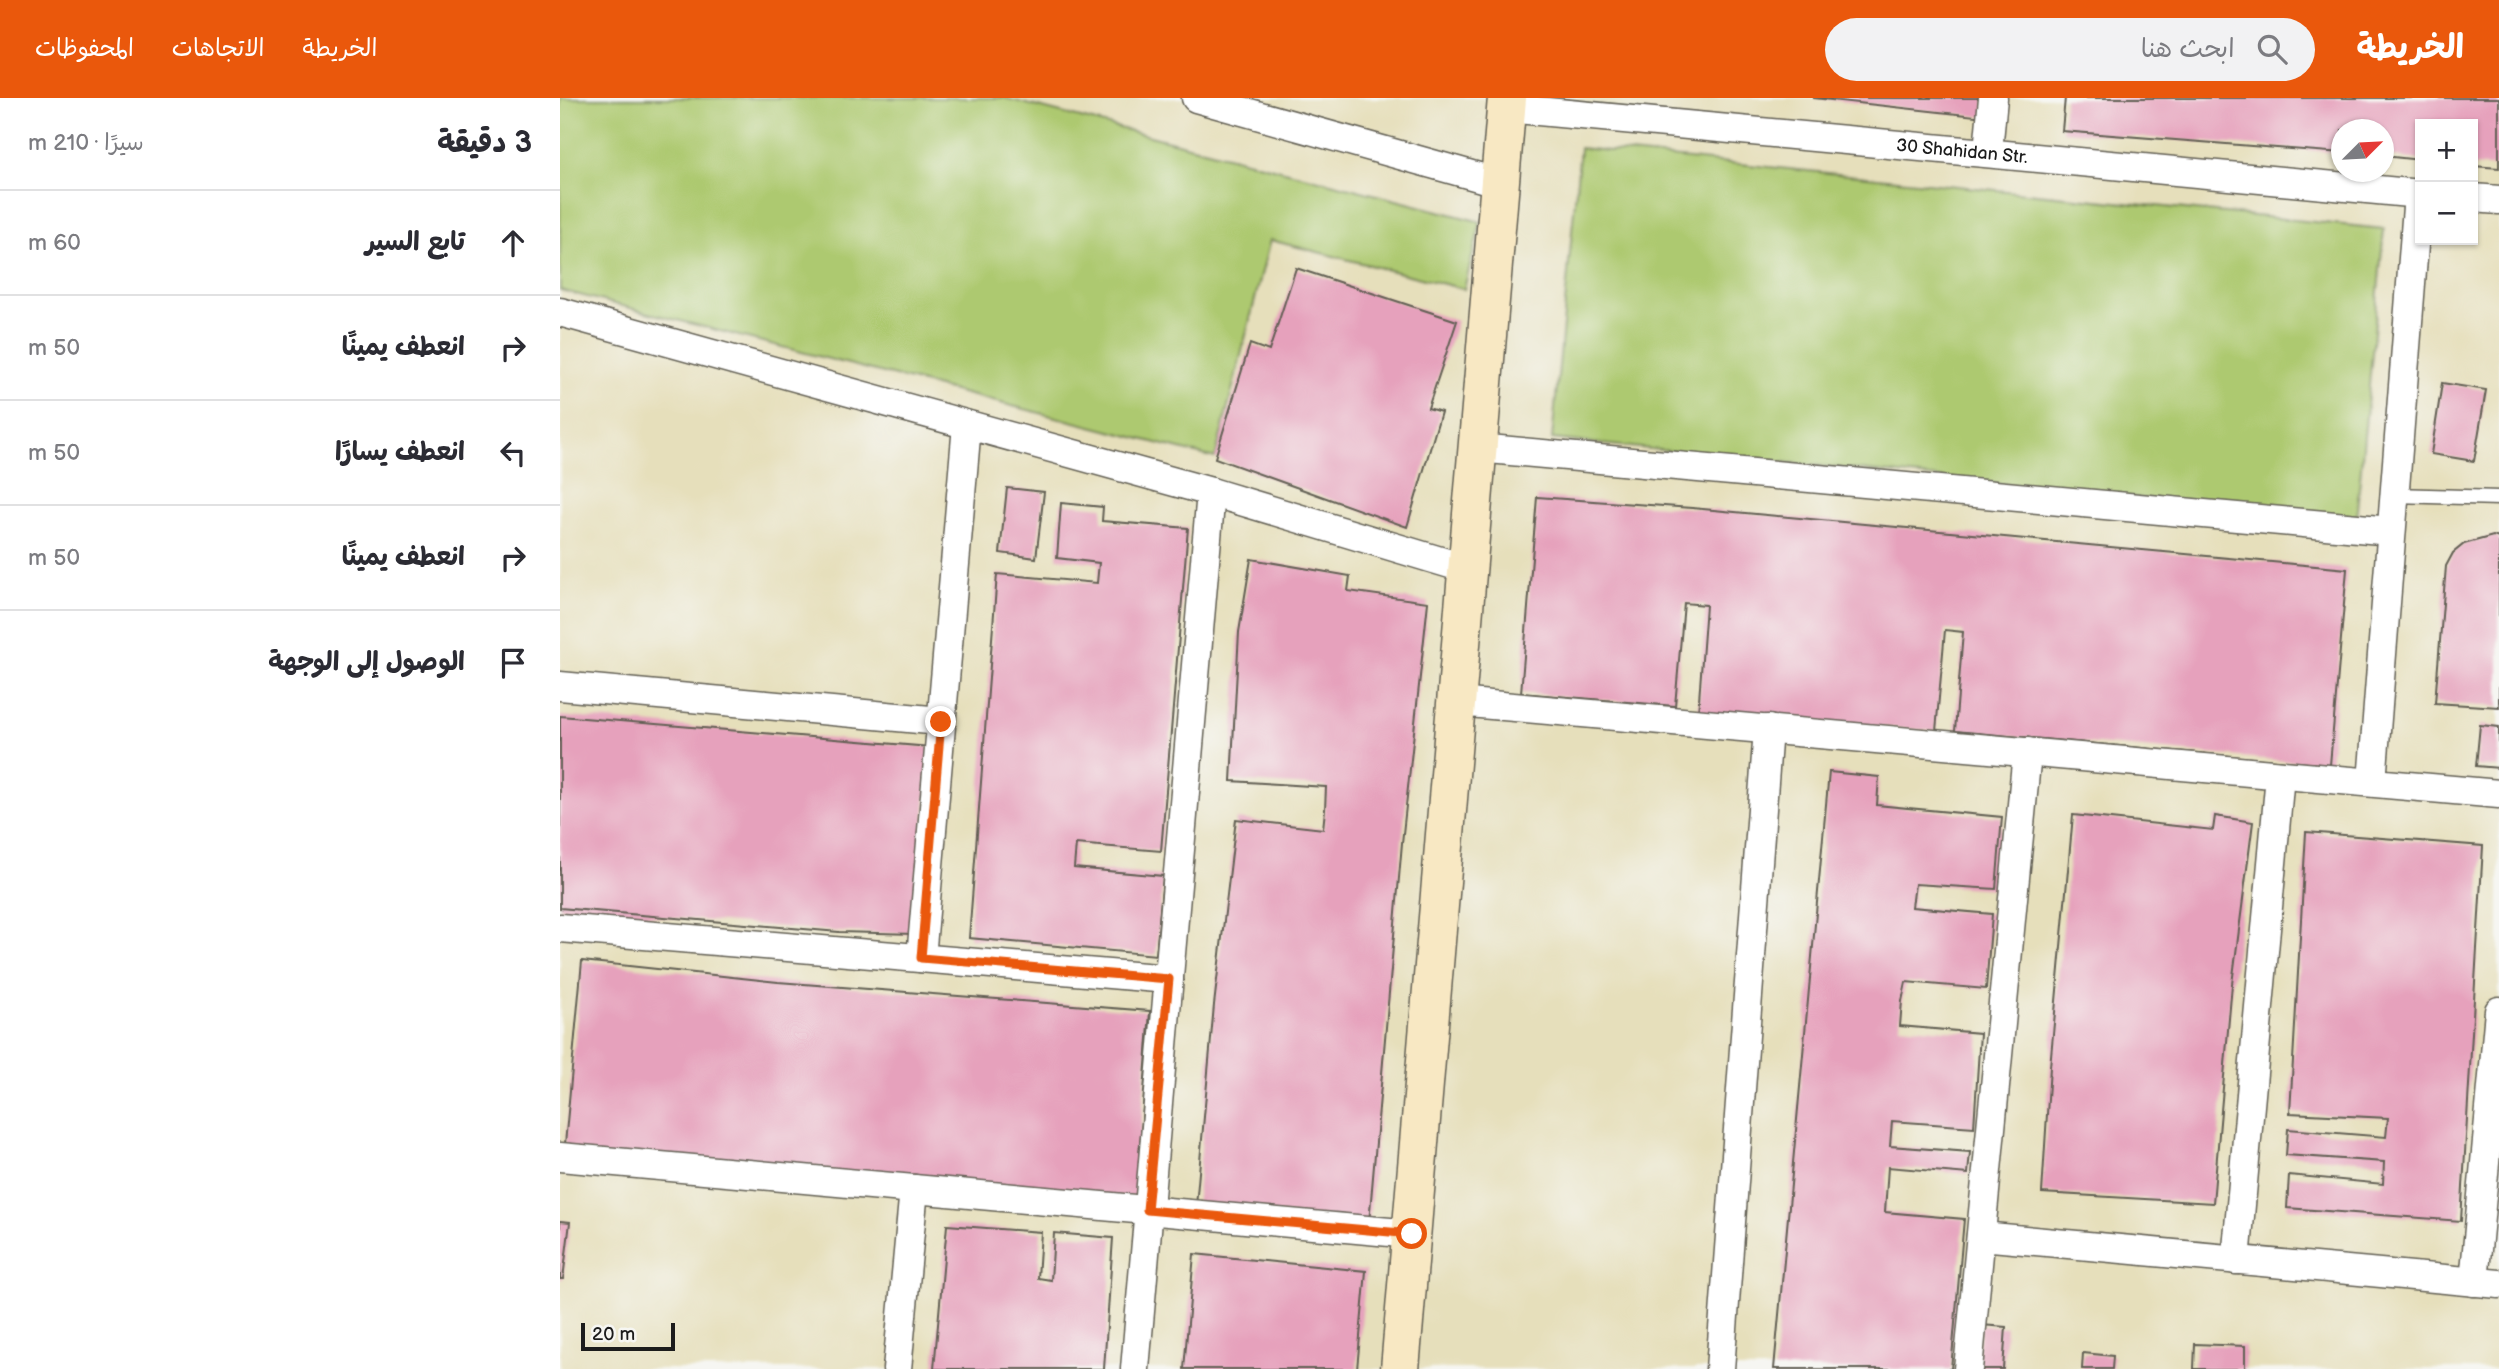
<!DOCTYPE html>
<html lang="ar">
<head>
<meta charset="utf-8">
<style>
  body { margin:0; font-family:"Balsamiq Sans","Playpen Sans Arabic",sans-serif; background:#f2f2f3; color:#2b2b33; direction:rtl }
  .controls { position:absolute; right:21px; top:21px; display:grid; overflow:hidden; border-radius:0px; box-shadow:0 2px 5px #0004 }
  .controls button { width:63px; height:63px; display:grid; place-items:center; padding:0; border:0; border-bottom:2px solid #e1e1e2; background:#fff; color:#2b2b33; font:35px sans-serif }
  .compass { position:absolute; left:1771px; top:21px; width:63px; height:63px; border-radius:50%; background:#fff; box-shadow:0 2px 5px #0004; rotate:66deg }
  .scale { position:absolute; left:21px; bottom:18px; width:94px; box-sizing:border-box; padding-left:7px; border:4px solid #1c1c1c; border-top:0; font-size:19px; line-height:24px; white-space:nowrap; color:#1c1c1c; -webkit-text-stroke:5px #f6f6f2; paint-order:stroke }
  .stop { position:absolute; width:21px; height:21px; margin:-16px; border:5px solid #ea580c; border-radius:50%; background:#fff }
  .stop.end { background:#ea580c; border-color:#fff; box-shadow:0 2px 7px #0008 }
  .list { margin:0; padding:0; list-style:none }
  h2 { display:flex; justify-content:space-between; align-items:center; height:91px; margin:0; padding:0 28px; font-size:30px }
  h2 small { font-size:23px; font-weight:400; color:#7c7c81 }
  .list li { display:grid; grid-template-columns:46px 1fr auto; gap:21px; align-items:center; box-sizing:border-box; height:105px; padding:0 28px; border-top:2px solid #e1e1e2 }
  .list b { display:block; font-size:26px; white-space:nowrap }
  .list em { font-size:23px; font-style:normal; color:#7c7c81 }
  .icon { flex:none; width:38px; height:38px; fill:none; stroke:currentColor; stroke-width:2; stroke-linecap:round; stroke-linejoin:round }
  .map { position:relative; flex:none; width:1939px; height:1271px; overflow:hidden; direction:ltr }
  header { display:flex; align-items:center; gap:42px; box-sizing:border-box; height:98px; padding:0 35px; background:#ea580c; color:#fff }
  header strong { font-size:33px }
  nav { display:flex; gap:38px; margin-inline-start:auto; font-size:24px }
  .search { width:490px; height:63px; background:#f2f2f3; display:flex; align-items:center; gap:18px; box-sizing:border-box; padding:0 24px; border-radius:38px; color:#7c7c81; font-size:26px }
  main { display:flex }
  aside { flex:1; background:#fff }
  .map>svg:first-child { display:block }
  .green { fill:#adc970; stroke:#647246; stroke-width:2 }
  .building { fill:#e6a1bc }
  .lines { fill:none; stroke-linecap:round; stroke-linejoin:round }
  .lane-casing { stroke:#636054; stroke-width:17 }
  .street-casing { stroke:#636054; stroke-width:31 }
  .secondary-casing { stroke:#636054; stroke-width:41 }
  .lane { stroke:#fff; stroke-width:14 }
  .street { stroke:#fff; stroke-width:28 }
  .secondary { stroke:#f8e8c3; stroke-width:38 }
  .route { stroke:#ea580c; stroke-width:9 }
  .labels { text-anchor:middle; dominant-baseline:central; stroke-width:6; stroke-linejoin:round; paint-order:stroke }
  .street-label { font-size:18px; fill:#1c1c1c; stroke:#f6f6f2 }
</style>
</head>
<body>
<header>
<strong>الخريطة</strong>
<div class="search"><svg class="icon" aria-label="search" viewBox="0 0 24 24"><circle cx="10" cy="10" r="6"/><path d="M15 15l6 6"/></svg>ابحث هنا</div>
<nav><a>الخريطة</a><a>الاتجاهات</a><a>المحفوظات</a></nav>
</header>
<main>
<div class="map">
<svg width="1939" height="1271" viewBox="0 0 1939 1271">
  <rect width="100%" height="100%" fill="#f6f6f2"/>
  <filter id="ink" filterUnits="userSpaceOnUse"><feTurbulence type="fractalNoise" baseFrequency=".0143" numOctaves="2"/><feDisplacementMap in="SourceGraphic" scale="14" xChannelSelector="R" yChannelSelector="G"/><feConvolveMatrix kernelMatrix="1 2 1 2 8 2 1 2 1" color-interpolation-filters="sRGB"/></filter>
  <filter id="wash" filterUnits="userSpaceOnUse"><feTurbulence type="fractalNoise" baseFrequency=".00686" numOctaves="4" result="noise"/><feDisplacementMap in="SourceGraphic" scale="28" xChannelSelector="R" yChannelSelector="G"/><feGaussianBlur stdDeviation="1.57" result="paint"/><feColorMatrix in="noise" values="0 0 0 0 0 0 0 0 0 0 0 0 0 0 0 0 0 1.4 0 .05"/><feComposite in="paint" operator="in"/></filter>
  <g filter="url(#wash)">
    <rect width="100%" height="100%" fill="#e6dfbb"/>
    <path class="green" d="M0,0h444l477,124 -17,67 -194,-49 -55,218 -655,-168z
      M1020,50l804,81 -28,291 -804,-81z"/>
    <g id="blocks">
      <path class="building" d="M1253,0h172l-1,19z
        M1505,0h434v70l-26,-2v-42h-53v36l-36,-4v-26h-42v23l-280,-22z
        M736,170l161,53 -29,87 13,4 -34,115 -192,-69 35,-114 19,7z
        M1882,285l44,7 -12,71 -43,-7z
        M447,390l37,4 -8,66 -36,-5z
        M977,399l155,11 655,61 -17,196 -375,-34 8,-99 -18,-2 -9,101 -238,-17 8,-109 -22,-2 -9,103 -154,-13z
        M501,405l42,4 -1,14 86,7 -27,323 -85,-7 -2,24 89,8 -7,79 -187,-17 28,-364 100,9 2,-20 -42,-5z
        M1933,438l6,2v169l-64,-4 11,-137 7,-13 11,-9z
        M691,461l99,17 -2,15 80,11 -26,241 -33,380 -173,-17 18,-201 22,-186 87,10 2,-19 1,-23 -95,-6 8,-149z
        M0,618l370,31 -15,187 -76,-2 -279,-24z
        M1920,627l19,2v41l-23,-2z
        M1269,674l50,5 -2,28 125,12 -6,72 -81,-5 -3,23 80,7 -6,75 -80,-7 -4,19 -2,25 80,7 -6,94 -82,-6 -2,25 80,6 -2,22 -80,-7 -3,45 79,7 -13,150h-177z
        M1513,717l140,15 2,-14 38,6 -21,162 -19,219 -171,-10 8,-126z
        M1746,734l177,14 -22,375 -174,-13 2,-33 94,9 1,-22 -98,-7 2,-26 98,8 2,-19 -98,-5z
        M22,863l196,21 372,29 -14,188 -572,-44z
        M0,1123l10,1 -7,57h-3z
        M387,1127l94,7 -3,46 13,2 3,-47 59,5 -9,131h-170z
        M634,1156l172,17 -9,98h-173z
        M1421,1227l25,2 -3,42h-26z
        M1635,1246l50,2v23h-51z
        M1523,1255l30,3 -1,13h-30z"/>
    </g>
  </g>
  <g filter="url(#ink)">
    <use href="#blocks" fill-opacity="0" stroke="#636054" stroke-width="2"/>
    <g class="lines">
      <defs>
        <path id="lane" d="M1834,397l105,3"/>
        <g id="street">
          <path d="M636,0l304,85"/>
          <path id="s1" d="M946,10l914,86"/>
          <path d="M1428,53l5,-53"/>
          <path d="M1913,100l26,2"/>
          <path d="M0,214l651,180 256,77"/>
          <path d="M918,350l913,83"/>
          <path d="M0,588l381,35"/>
          <path d="M897,604l1042,92"/>
          <path d="M1812,684l46,-588"/>
          <path d="M0,830l609,51"/>
          <path d="M361,860l46,-533"/>
          <path d="M0,1059l852,77"/>
          <path d="M1421,1138l518,48"/>
          <path d="M1676,1162l44,-485"/>
          <path d="M1914,1184l25,-271"/>
          <path d="M337,1271l17,-180"/>
          <path d="M575,1271l76,-877"/>
          <path d="M1160,1271l48,-640"/>
          <path d="M1408,1271l59,-617"/>
        </g>
        <path id="secondary" d="M840,1271l107,-1271"/>
      </defs>
      <use href="#lane" class="lane-casing"/>
      <use href="#street" class="street-casing"/>
      <use href="#secondary" class="secondary-casing"/>
      <use href="#lane" class="lane"/>
      <use href="#street" class="street"/>
      <use href="#secondary" class="secondary"/>
    </g>
  </g>
  <g class="lines" filter="url(#ink)">
    <path class="route" d="M381,624l-20,236 248,21 -22,231 265,24"/>
  </g>
  <g class="labels">
    <g class="street-label">
      <text stroke="none"><textPath href="#s1" startOffset="458">30 Shahidan Str.</textPath></text>
    </g>
  </g>
</svg>
<div class="controls">
<button>+</button>
<button>−</button>
</div>
<svg class="compass" viewBox="-18 -18 36 36"><path d="M0-13l5 13h-10z" fill="#e53935"/><path d="M0 13l5-13h-10z" fill="#7c7c81"/></svg>
<div class="scale">20 m</div>
<div class="stop" style="left:852px;top:1136px"></div>
<div class="stop end" style="left:381px;top:624px"></div>
</div>
<aside>
<h2>3 دقيقة<small>سيرًا · 210 m</small></h2>
<ul class="list">
<li><svg class="icon" aria-label="ahead" viewBox="0 0 24 24"><path d="M12 20V5M6 11l6-6 6 6"/></svg><div><b>تابع السير</b></div><em>60 m</em></li>
<li><svg class="icon" aria-label="right" viewBox="0 0 24 24"><path d="M7 20v-9h11M14 6l5 5-5 5"/></svg><div><b>انعطف يمينًا</b></div><em>50 m</em></li>
<li><svg class="icon" aria-label="left" viewBox="0 0 24 24"><path d="M17 20v-9H6M10 6l-5 5 5 5"/></svg><div><b>انعطف يسارًا</b></div><em>50 m</em></li>
<li><svg class="icon" aria-label="right" viewBox="0 0 24 24"><path d="M7 20v-9h11M14 6l5 5-5 5"/></svg><div><b>انعطف يمينًا</b></div><em>50 m</em></li>
<li><svg class="icon" aria-label="arrive" viewBox="0 0 24 24"><path d="M6 21V4h12l-3 4 3 4H6"/></svg><div><b>الوصول إلى الوجهة</b></div></li>
</ul>
</aside>
</main>
</body>
</html>
